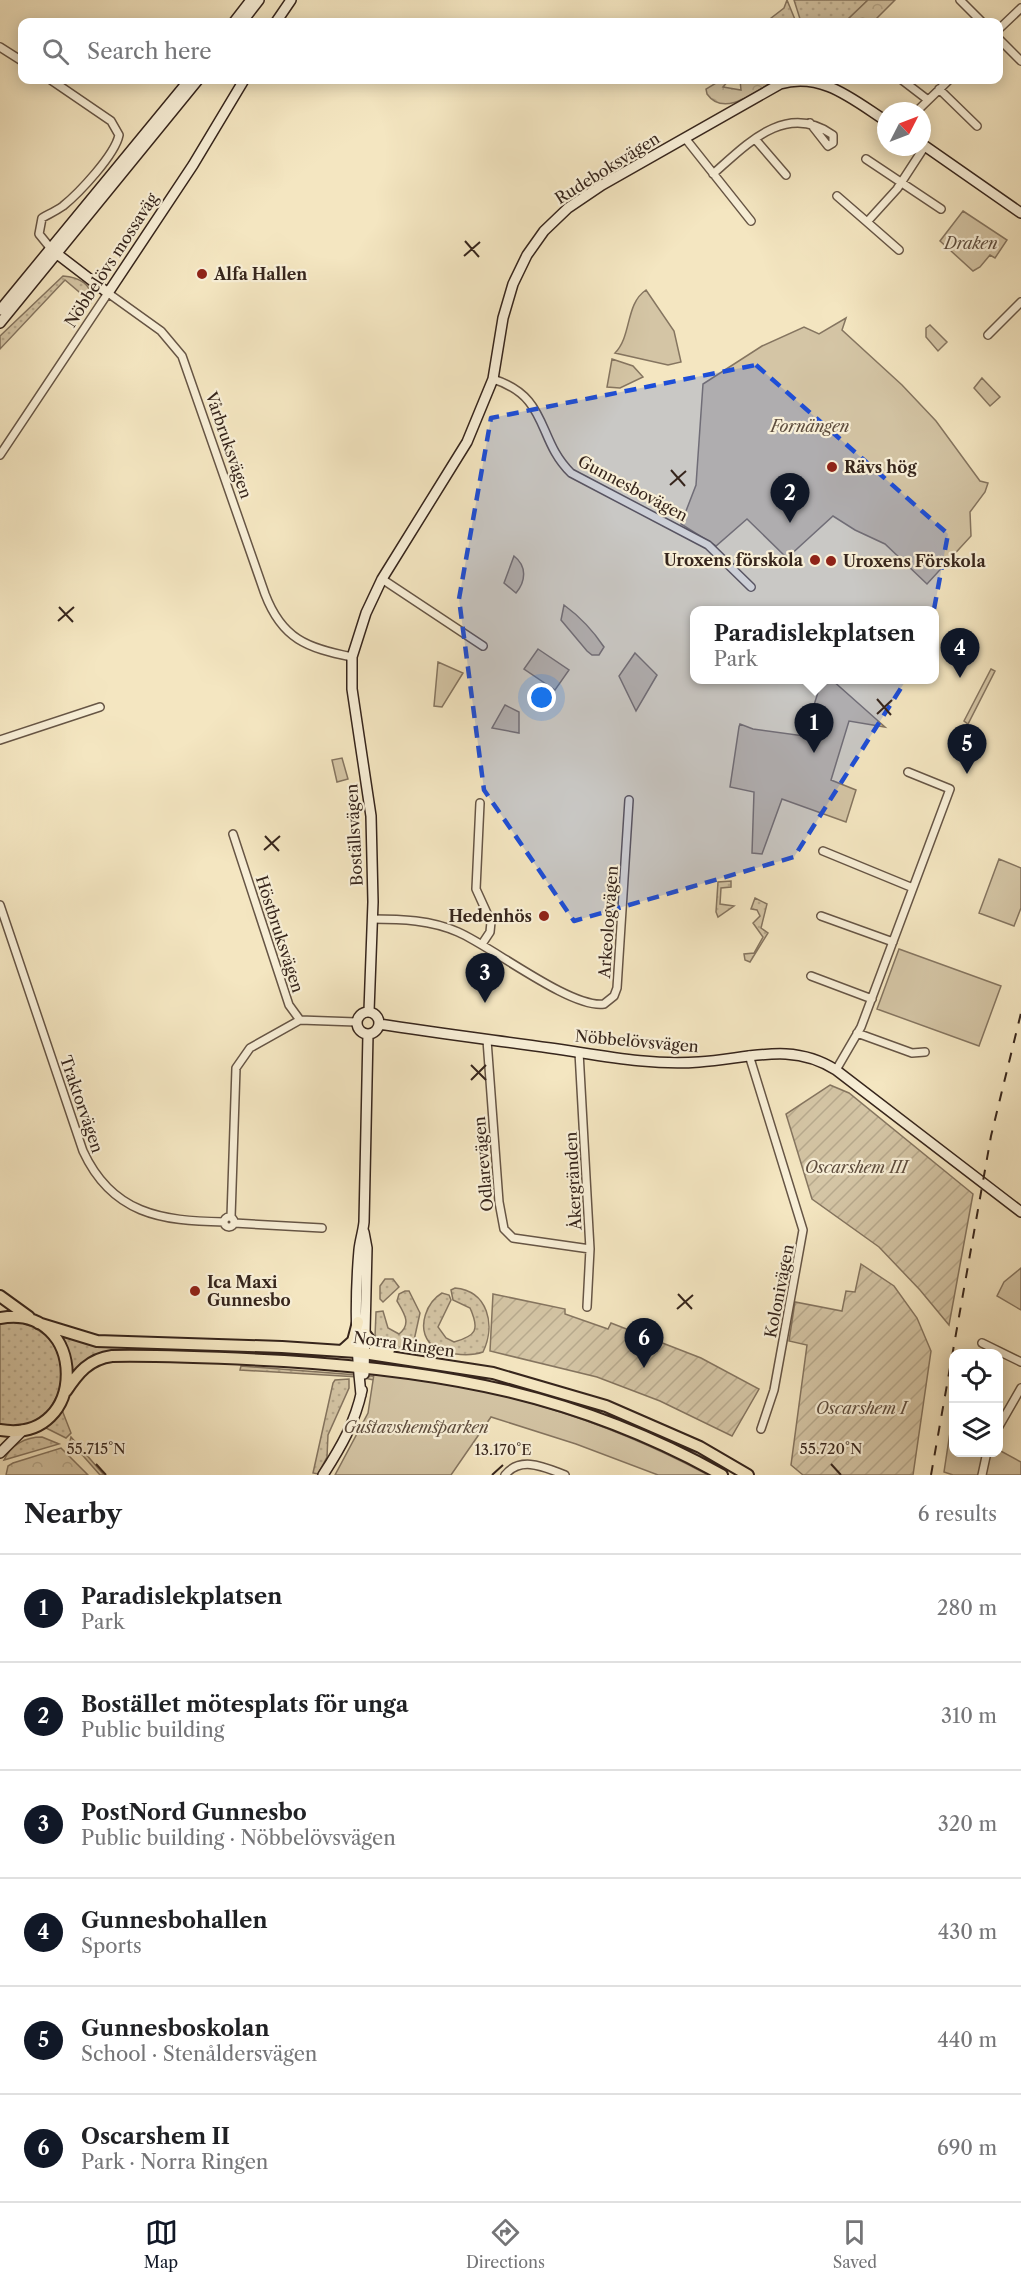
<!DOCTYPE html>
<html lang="en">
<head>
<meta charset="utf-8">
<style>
  body { margin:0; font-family:"Libre Caslon Text",serif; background:#f6f6f6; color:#202124 }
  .controls { position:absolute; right:18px; bottom:18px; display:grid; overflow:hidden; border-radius:12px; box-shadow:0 3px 15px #0003 }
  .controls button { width:54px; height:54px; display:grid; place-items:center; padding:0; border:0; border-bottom:2px solid #e0e0e0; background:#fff; color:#202124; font:30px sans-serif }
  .compass { position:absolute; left:877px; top:102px; width:54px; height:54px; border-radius:50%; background:#fff; box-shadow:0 3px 15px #0003; rotate:48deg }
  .you { position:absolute; left:542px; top:698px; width:21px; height:21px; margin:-15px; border:4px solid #fff; border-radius:50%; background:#1a73e8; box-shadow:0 0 0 9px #1a73e833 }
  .badge { display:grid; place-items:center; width:39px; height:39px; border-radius:50%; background:#111827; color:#fff; font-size:20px; font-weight:700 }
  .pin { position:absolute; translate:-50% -50px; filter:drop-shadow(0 2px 3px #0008) }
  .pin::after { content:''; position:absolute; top:32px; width:21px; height:18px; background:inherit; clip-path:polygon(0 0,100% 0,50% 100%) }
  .popup { position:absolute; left:690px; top:606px; width:249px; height:78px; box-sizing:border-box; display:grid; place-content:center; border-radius:12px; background:#fff; filter:drop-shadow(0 2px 4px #0005); font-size:20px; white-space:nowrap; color:#757577 }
  .popup b { font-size:22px; color:#202124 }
  .popup::after { content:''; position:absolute; left:50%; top:100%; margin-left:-12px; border:12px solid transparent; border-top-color:#fff }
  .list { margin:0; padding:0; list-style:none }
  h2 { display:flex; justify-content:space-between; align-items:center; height:78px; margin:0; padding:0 24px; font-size:26px }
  h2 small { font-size:20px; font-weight:400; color:#757577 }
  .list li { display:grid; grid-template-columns:39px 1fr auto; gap:18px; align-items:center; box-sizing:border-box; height:108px; padding:0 24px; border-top:2px solid #e0e0e0 }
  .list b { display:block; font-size:22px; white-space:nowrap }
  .list p { margin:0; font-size:20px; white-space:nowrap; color:#757577 }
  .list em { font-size:20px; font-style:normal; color:#757577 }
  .icon { flex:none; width:33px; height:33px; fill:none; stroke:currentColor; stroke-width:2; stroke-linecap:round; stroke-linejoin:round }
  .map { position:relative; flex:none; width:1021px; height:1475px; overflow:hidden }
  .search { position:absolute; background:#fff; box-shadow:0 3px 15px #0003; left:18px; right:18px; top:18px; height:66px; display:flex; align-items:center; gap:15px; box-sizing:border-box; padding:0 21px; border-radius:12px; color:#757577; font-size:22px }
  .sheet { height:726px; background:#fff }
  nav { display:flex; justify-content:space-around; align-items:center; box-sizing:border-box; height:84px; border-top:2px solid #e0e0e0; background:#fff; font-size:16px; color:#757577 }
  nav a { display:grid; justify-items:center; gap:3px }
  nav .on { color:#111827 }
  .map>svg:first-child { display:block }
  .grass { fill:url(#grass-dots); stroke:#857560; stroke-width:1.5 }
  .forest { fill:url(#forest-crowns); stroke:#857560; stroke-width:1.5 }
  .park { fill:#d4c5a5; stroke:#857560; stroke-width:1.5 }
  .garden { fill:url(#garden-furrows); stroke:#857560; stroke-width:1.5 }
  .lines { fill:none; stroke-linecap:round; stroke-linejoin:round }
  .street-casing { stroke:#665545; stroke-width:10 }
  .secondary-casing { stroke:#36251c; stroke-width:12 }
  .primary-casing { stroke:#36251c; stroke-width:14 }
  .street { stroke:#f8efd7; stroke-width:7 }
  .secondary { stroke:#f8efd7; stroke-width:9 }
  .primary { stroke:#f4e6c1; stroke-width:10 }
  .rail { stroke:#36251c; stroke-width:2; stroke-dasharray:10 10; stroke-linecap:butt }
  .marked { fill:#1d4ed8; fill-opacity:0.2; stroke:#1d4ed8; stroke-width:4.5; stroke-dasharray:12 8; stroke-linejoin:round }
  .ticks { fill:none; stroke:#36251c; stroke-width:2 }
  .poi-dot { fill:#8f2418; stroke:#f8efd7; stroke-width:2 }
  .labels { text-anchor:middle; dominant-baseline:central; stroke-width:4.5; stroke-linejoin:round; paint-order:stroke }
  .street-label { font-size:16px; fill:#36251c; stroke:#f8efd7 }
  .park-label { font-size:16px; font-style:italic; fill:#5e4d3e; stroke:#f8efd7 }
  .poi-label { font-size:16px; font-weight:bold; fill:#36251c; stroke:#f8efd7; text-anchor:start }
  .ticks-label { font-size:15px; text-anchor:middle; fill:#36251c; stroke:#f8efd7; stroke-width:4.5; stroke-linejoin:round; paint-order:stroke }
</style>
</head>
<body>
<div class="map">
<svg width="1021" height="1475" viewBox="0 0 1021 1475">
  <defs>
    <pattern id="grass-dots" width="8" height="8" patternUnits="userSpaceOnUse" patternTransform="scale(1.5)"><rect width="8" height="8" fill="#d4c5a5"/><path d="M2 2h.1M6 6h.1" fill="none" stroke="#b7a98d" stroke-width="1.8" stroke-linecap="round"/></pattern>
    <pattern id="forest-crowns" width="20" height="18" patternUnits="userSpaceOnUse" patternTransform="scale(1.5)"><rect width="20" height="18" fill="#d4c5a5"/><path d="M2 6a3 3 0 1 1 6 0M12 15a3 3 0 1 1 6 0" fill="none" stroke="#b7a98d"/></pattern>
    <pattern id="garden-furrows" width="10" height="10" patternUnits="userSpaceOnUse" patternTransform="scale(1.5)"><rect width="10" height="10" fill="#d4c5a5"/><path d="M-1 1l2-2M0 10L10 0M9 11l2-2" fill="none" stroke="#b7a98d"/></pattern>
  </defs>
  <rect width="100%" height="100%" fill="#f4e6c1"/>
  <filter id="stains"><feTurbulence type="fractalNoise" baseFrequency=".00333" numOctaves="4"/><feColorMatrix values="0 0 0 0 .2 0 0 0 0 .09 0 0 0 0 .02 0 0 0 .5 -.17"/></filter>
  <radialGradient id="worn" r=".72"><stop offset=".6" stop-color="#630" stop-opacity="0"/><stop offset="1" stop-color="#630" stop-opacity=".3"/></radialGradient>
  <path class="grass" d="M787,0l9,22h-30l18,-14z
    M794,0h74l-23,22h-44z
    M63,276c15,1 31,8 28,26l-26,-22 -65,69v-13z
    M731,881v6l-10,1 -1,16 14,2 -16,11 -2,-5 2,-30z
    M755,898l12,6 -6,24 7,5 -18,29 -5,-2 -1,-6 10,-1 9,-16 -10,-14 7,-7 -3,-6 -6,-1z
    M385,1279h8l6,8 -16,15 -3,-3v-13z
    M455,1288c33,3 41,37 28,64 -14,5 -45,3 -54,-10 -12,-16 -2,-40 13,-49l7,2 2,5 -13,27 8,11 8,4c22,-6 26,-12 16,-34l-17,-8 -2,-10z
    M405,1291h4l11,22 -7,32c-13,7 -28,2 -38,-8l1,-25 7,-1 5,17 11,6c13,-10 5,-21 -2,-33l2,-7z
    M19,1322c40,11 55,48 33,83 -4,8 -11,15 -20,18 -9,4 -22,3 -32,4v-104z
    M60,1336l39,10 145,3 104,7 -237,-5 -20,6 -18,14z
    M241,1366l142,11 1,5 -25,-5 -119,-7z
    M349,1379v9l-21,47 -1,22 -9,17 -5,-1 20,-90 2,-3z
    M62,1410l9,23 -5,5 -22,-11z
    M42,1437l17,7 -55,16c7,-15 21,-23 38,-23z
    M71,1437l33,38h-4l-30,-34z"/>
  <path class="forest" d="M868,0h27l-22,22h-28z
    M721,80h8l-6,7 18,3 -1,-10h30l2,2c-17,10 -48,36 -65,12l-1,-5z
    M61,1448l27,27h-82l2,-9 5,-3z"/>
  <path class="park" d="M963,211l44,29 -12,18 -5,-3 -10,12 -7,4 -33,-30z
    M646,290l28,41 7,31 -13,3 -53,-12c17,-17 10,-49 31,-63z
    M846,318l-4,12 60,55 34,36 44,60 8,2 -3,9 -15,20 1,24 -44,48 -42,-40 -30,-14 -22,-14 -46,42 -40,-39 -31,27 -35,-22 15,-39 7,-101 59,-38 42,-19 15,7z
    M930,325l17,17 -9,9 -12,-14v-9z
    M612,359l21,7 10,11 -23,11 -13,-1z
    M982,378l18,19 -10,9 -16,-18z
    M514,556c13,10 12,25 2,37l-12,-10z
    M564,605c15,11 30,27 40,42l-5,8h-7l-5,-4 -26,-31z
    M538,649l31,21 -14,20 -31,-21z
    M635,653l22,22 -21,36 -17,-35z
    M438,662l25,11 -21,34 -8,-1z
    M991,669l4,2 -27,53 -4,-3z
    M822,680h10l53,47 -36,-6 -18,59 25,10 -10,32 -64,-23 -20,55 -10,-1 2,-61 -24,-5 9,-60 1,-3 13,5 51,7z
    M505,705l14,7v21l-27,-5z
    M342,758l6,21 -11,3 -5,-22z
    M999,859l22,9v40l-7,18 -35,-13z
    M899,949l102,37 -22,60 -102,-37z
    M1021,1268v42l-24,-14 7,-14z
    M374,1374c121,12 227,44 334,101h-50l-82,-31 -85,-27 -40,58h-116l33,-62z
    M951,1426l2,1 1,25h44l1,-2 22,12v13h-68l-9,-3z"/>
  <path class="garden" d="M830,1085l19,8 124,101 -24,131 -29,-35 -41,-43 -67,-48 -26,-85z
    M861,1264l33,22 23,32 14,33 -18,124h-110l-12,-10 16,-120 -18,-4 6,-39 47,9 4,-20 9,1z
    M493,1294l72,15v5l43,15 3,-6 90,35 58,31 -27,47 -72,-35 -63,-24 -107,-26z"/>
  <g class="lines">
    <defs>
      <path id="street" d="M960,0l22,22
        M1000,28l21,-20
        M1000,40l21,21
        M0,47l22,14
        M51,80l60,41 8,14c-4,20 -40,58 -56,71 -7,5 -14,8 -21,12l-3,16 13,16
        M902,80l26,20
        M939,89l38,37
        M917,111l32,-31
        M685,138l66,83
        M755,139l31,36
        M866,159l75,50
        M713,174c35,-31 73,-72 120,-39v8l-5,3 -18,-23
        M837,196l30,26 30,-33 28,-43
        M867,222l32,28
        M988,335l33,-33
        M493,379c57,18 43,60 78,94l137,72 43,42
        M0,455l108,-162 53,38 21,25 83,238c17,45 42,54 87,63
        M382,579l101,67
        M0,740l100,-33
        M480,803l-4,86 15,33 -1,10 -8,12
        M233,834l56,171 11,15 56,2
        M823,851l90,37
        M0,905l83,246c29,63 78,70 141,71
        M821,916l72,26
        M372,919c29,0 59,1 86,13 33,14 113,77 146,72l10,-8 3,-8 12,-188
        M811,976l61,23
        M857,1033l55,20 13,-1
        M487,1040l12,162 5,27 9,9 77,11
        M579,1052l11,197 -3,58
        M749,1055l54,175 -29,160 -13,39
        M836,1070l25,-43 89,-238 -42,-17
        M224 1222a5 5 0 1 1 10 0a5 5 0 1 1-10 0Z
        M231,1217l5,-149 14,-20 50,-28
        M234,1223l88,5
        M982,1343l39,19
        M998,1428l23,-40
        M505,1475c16,-20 41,-7 60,0
        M982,1475l5,-23"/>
      <path id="secondary" d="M234,22l17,-22
        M242,22l17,-22
        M276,22l15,-22
        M922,144l99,69
        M52,250l56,43 85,-128 51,-85
        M0,310l189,-230
        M0,323l198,-243
        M369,1011l4,-109 -2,-86 -19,-127v-32l14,-44 16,-34 85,-137 26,-63 10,-61 10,-34 14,-29 17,-24 24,-23 34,-23 178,-101c42,-12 72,15 106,37
        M357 1023a11 11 0 1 1 22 0a11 11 0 1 1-22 0Z
        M379,1024c57,9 114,16 171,24 49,7 100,18 149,14 49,-3 92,-21 137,8l185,142
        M364,1374l3,-126 -3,-16
        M361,1395c-5,-45 -6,-99 -2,-145 1,-10 4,-18 5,-28l4,-188
        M0,1453l23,-23
        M323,1475c18,-28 32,-52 39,-85"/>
      <path id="primary" d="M0,1296l29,21
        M0,1318c88,-16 90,127 0,112
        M38,1323l59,18 185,6 75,5 136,21 113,33 94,41 48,28
        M365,1334l10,13 14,3
        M342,1351l11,-10 5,-19
        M66,1391c12,-18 23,-32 46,-35 57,-1 115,2 172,5 162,10 295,34 438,114"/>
    </defs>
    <use href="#street" class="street-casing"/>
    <use href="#secondary" class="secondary-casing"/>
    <use href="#primary" class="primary-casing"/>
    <use href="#street" class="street"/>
    <use href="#secondary" class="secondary"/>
    <use href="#primary" class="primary"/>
    <path class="rail" d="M931,1475l60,-339 30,-123"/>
  </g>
  <path class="marked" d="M756,365l192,169 -21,113 -133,210 -220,64 -90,-131 -25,-191 32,-181z"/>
  <path class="ticks" d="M465,241l14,16M464,256l16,-14M671,470l14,16M670,485l16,-14M59,607l14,15M58,621l16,-14M877,699l14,16M877,714l15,-14M265,836l14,15M264,850l16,-14M471,1065l15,15M471,1080l15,-15M678,1294l14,15M677,1309l16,-14M96,1464l10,11M831,1464l10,11M492,1475l11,-10"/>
  <g class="poi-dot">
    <circle cx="202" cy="274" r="6"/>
    <circle cx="832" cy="467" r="6"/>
    <circle cx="815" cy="560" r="6"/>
    <circle cx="831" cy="561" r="6"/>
    <circle cx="544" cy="916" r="6"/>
    <circle cx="195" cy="1291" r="6"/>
  </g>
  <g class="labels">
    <g class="street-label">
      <text transform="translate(607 168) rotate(-32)">Rudeboksvägen</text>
      <text transform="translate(111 260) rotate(-57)">Nöbbelövs mossaväg</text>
      <text transform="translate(229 445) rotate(71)">Vårbruksvägen</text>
      <text transform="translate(633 488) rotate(28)">Gunnesbovägen</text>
      <text transform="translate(354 835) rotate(-93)">Boställsvägen</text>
      <text transform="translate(608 922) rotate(-86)">Arkeologvägen</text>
      <text transform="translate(280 934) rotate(72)">Höstbruksvägen</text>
      <text transform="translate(637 1041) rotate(5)">Nöbbelövsvägen</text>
      <text transform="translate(82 1104) rotate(71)">Traktorvägen</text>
      <text transform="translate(483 1164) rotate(-95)">Odlarevägen</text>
      <text transform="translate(573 1181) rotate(-93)">Åkergränden</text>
      <text transform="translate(779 1291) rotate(-79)">Kolonivägen</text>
      <text transform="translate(404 1344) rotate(8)">Norra Ringen</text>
    </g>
    <g class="park-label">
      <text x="971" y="243">Draken</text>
      <text x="810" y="426">Fornängen</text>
      <text x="856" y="1167">Oscarshem III</text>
      <text x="861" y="1408">Oscarshem I</text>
      <text x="416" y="1427">Gustavshemsparken</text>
    </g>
    <g class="poi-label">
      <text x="214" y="274">Alfa Hallen</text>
      <text x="844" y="467">Rävs hög</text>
      <text x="803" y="560" text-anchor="end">Uroxens förskola</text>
      <text x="843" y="561">Uroxens Förskola</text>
      <text x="532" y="916" text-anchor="end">Hedenhös</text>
      <text x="207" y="1282">Ica Maxi<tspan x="207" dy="18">Gunnesbo</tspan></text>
    </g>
  </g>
  <g class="ticks-label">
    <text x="96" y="1454">55.715°N</text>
    <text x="831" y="1454">55.720°N</text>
    <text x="503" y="1455">13.170°E</text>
  </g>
  <rect width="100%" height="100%" filter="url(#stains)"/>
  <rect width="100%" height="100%" fill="url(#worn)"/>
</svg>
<div class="controls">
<button><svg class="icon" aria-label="locate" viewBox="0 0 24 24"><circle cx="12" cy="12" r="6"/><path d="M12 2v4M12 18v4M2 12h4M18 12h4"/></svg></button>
<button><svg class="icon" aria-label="layers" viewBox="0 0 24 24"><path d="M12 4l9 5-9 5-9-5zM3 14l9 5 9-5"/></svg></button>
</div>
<svg class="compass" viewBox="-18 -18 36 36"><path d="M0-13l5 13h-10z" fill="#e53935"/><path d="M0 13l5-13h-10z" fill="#757577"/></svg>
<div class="you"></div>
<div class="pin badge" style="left:814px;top:753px">1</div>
<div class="popup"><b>Paradislekplatsen</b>Park</div>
<div class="pin badge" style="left:790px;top:523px">2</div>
<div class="pin badge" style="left:485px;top:1003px">3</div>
<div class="pin badge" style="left:960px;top:678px">4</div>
<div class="pin badge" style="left:967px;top:774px">5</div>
<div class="pin badge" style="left:644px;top:1368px">6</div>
<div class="search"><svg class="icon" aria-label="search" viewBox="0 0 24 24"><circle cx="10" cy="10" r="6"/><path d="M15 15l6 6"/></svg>Search here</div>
</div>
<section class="sheet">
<h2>Nearby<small>6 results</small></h2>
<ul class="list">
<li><span class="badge">1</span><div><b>Paradislekplatsen</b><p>Park</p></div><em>280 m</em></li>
<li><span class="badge">2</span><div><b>Bostället mötesplats för unga</b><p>Public building</p></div><em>310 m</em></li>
<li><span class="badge">3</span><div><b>PostNord Gunnesbo</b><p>Public building · Nöbbelövsvägen</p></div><em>320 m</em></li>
<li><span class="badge">4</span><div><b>Gunnesbohallen</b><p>Sports</p></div><em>430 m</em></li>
<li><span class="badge">5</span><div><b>Gunnesboskolan</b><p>School · Stenåldersvägen</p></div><em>440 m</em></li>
<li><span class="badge">6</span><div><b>Oscarshem II</b><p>Park · Norra Ringen</p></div><em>690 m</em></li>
</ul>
</section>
<nav>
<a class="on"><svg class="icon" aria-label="map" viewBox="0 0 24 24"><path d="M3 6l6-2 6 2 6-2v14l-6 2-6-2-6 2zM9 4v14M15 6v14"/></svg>Map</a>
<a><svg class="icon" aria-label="directions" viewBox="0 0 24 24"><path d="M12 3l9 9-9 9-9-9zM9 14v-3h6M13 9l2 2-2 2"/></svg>Directions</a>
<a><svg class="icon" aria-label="saved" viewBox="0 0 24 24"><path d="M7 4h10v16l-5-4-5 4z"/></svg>Saved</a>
</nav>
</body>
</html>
